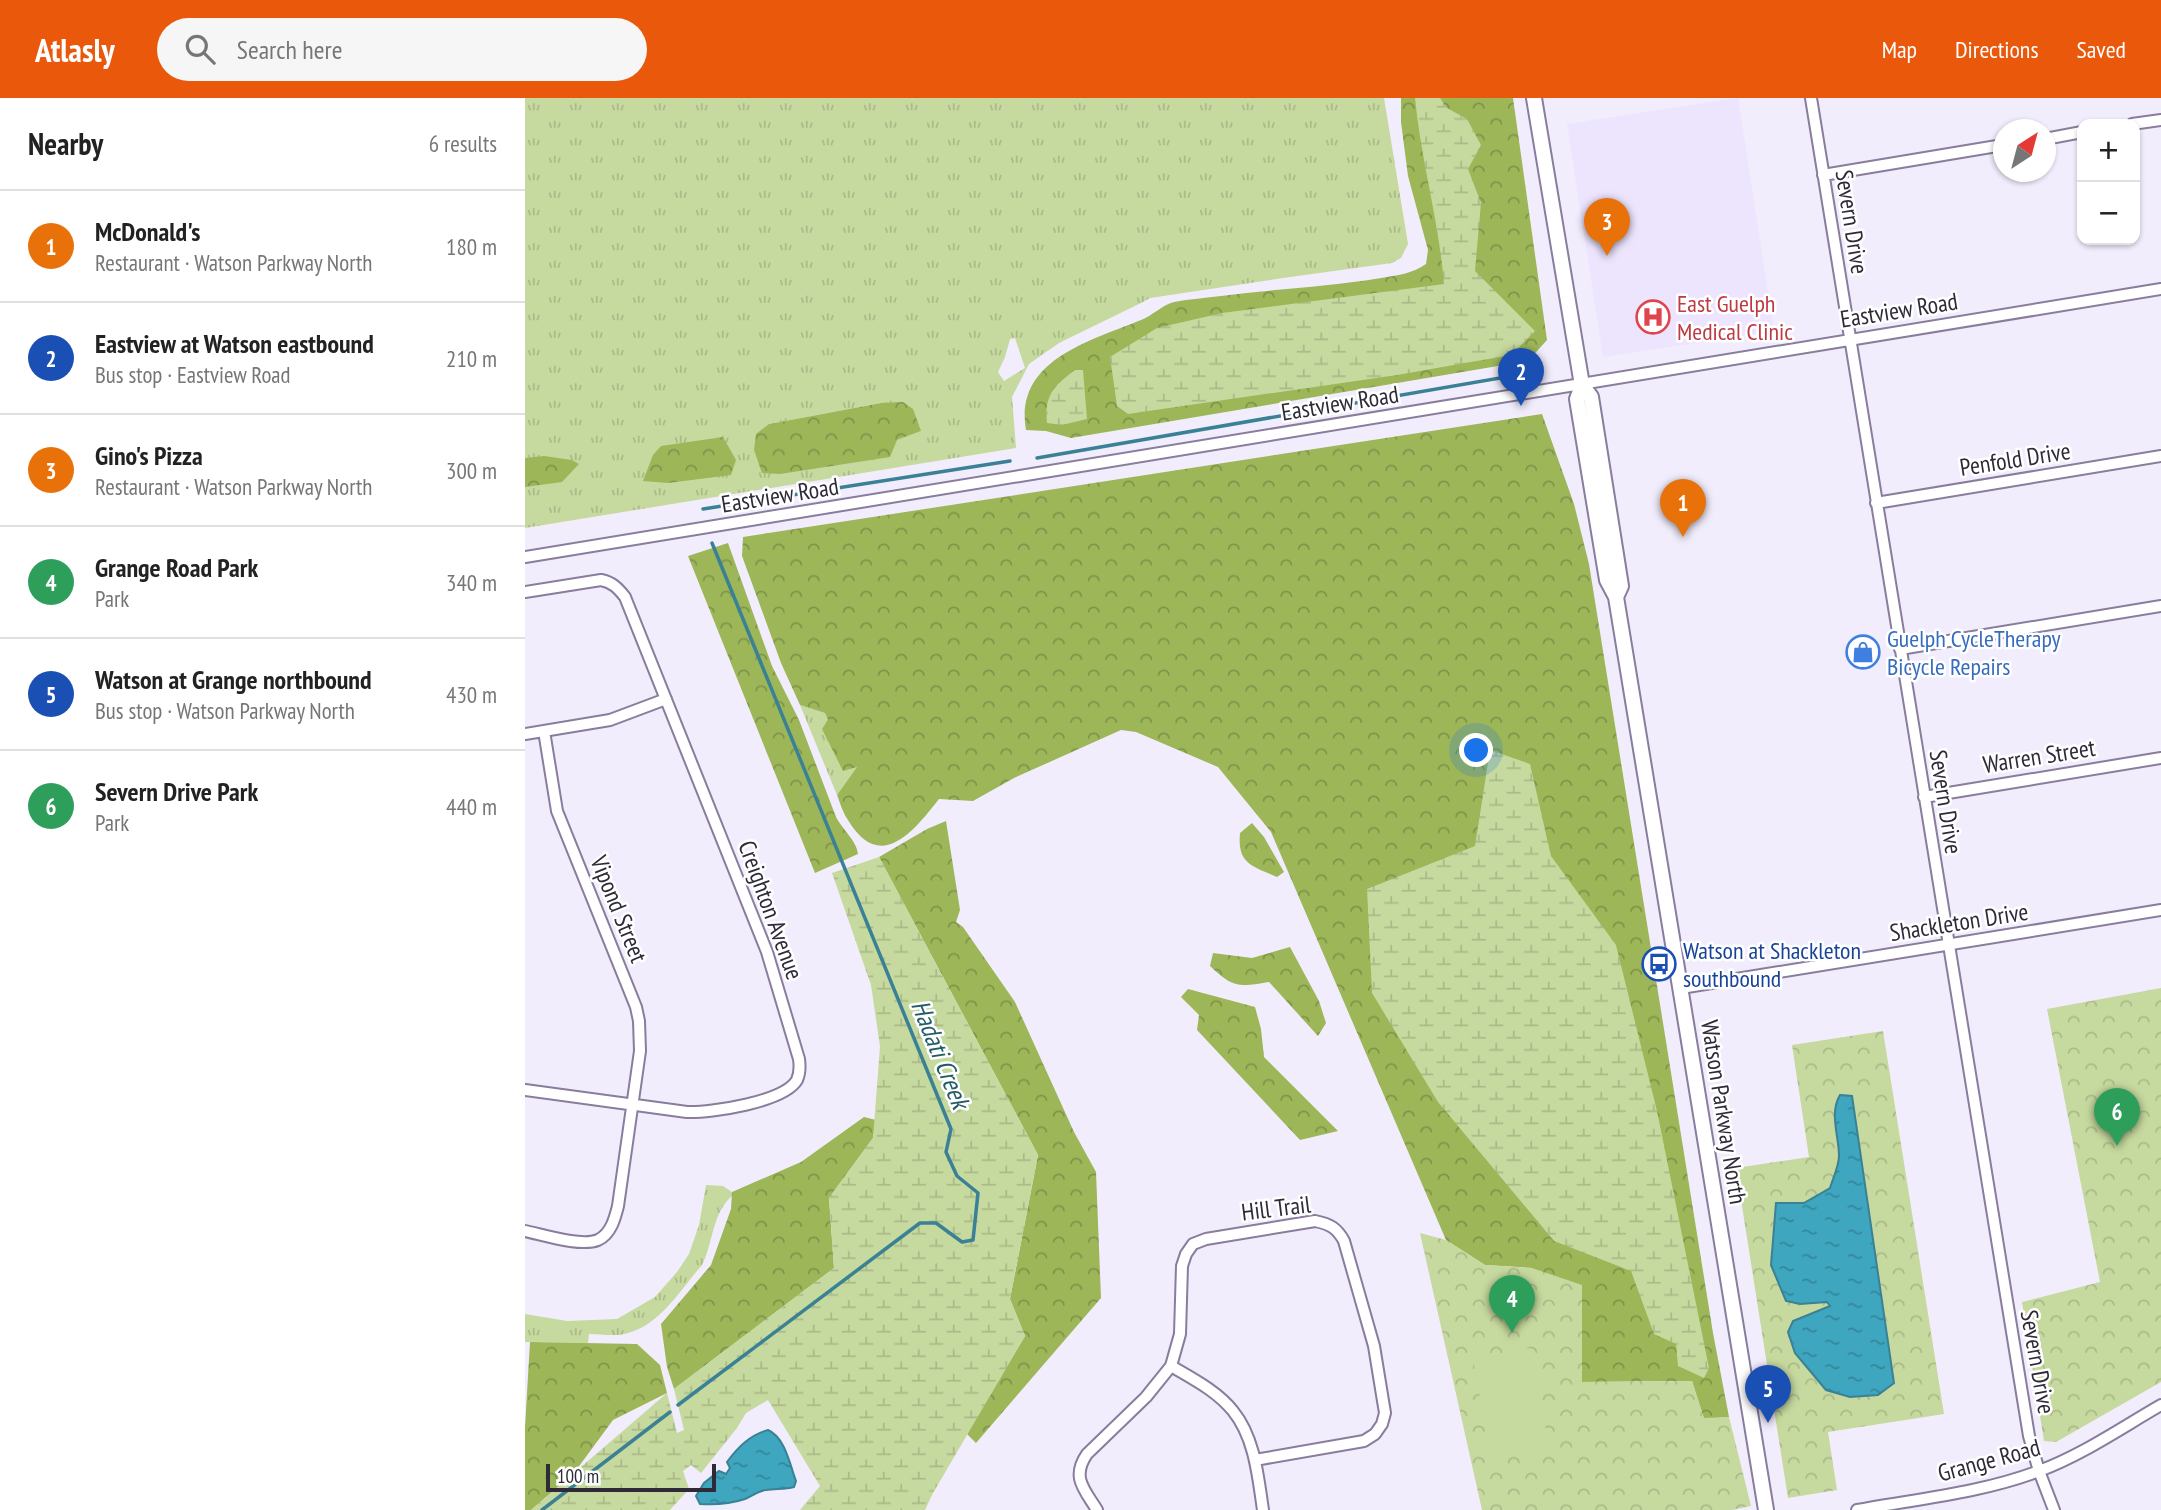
<!DOCTYPE html>
<html lang="en">
<head>
<meta charset="utf-8">
<style>
  body { margin:0; font-family:"PT Sans Narrow",sans-serif; background:#f6f6f6; color:#222 }
  .controls { position:absolute; right:21px; top:21px; display:grid; overflow:hidden; border-radius:14px; box-shadow:0 2px 5px #0004 }
  .controls button { width:63px; height:63px; display:grid; place-items:center; padding:0; border:0; border-bottom:2px solid #e0e0e0; background:#fff; color:#222; font:35px sans-serif }
  .compass { position:absolute; left:1468px; top:21px; width:63px; height:63px; border-radius:50%; background:#fff; box-shadow:0 2px 5px #0004; rotate:36deg }
  .scale { position:absolute; left:21px; bottom:18px; width:170px; box-sizing:border-box; padding-left:7px; border:4px solid #2f2a38; border-top:0; font-size:19px; line-height:24px; white-space:nowrap; color:#2f2a38; -webkit-text-stroke:5px #fff; paint-order:stroke }
  .you { position:absolute; left:952px; top:653px; width:24px; height:24px; margin:-18px; border:5px solid #fff; border-radius:50%; background:#1a73e8; box-shadow:0 0 0 10px #1a73e833 }
  .badge { display:grid; place-items:center; width:46px; height:46px; border-radius:50%; background:#ea580c; color:#fff; font-size:23px; font-weight:700 }
  .pin { position:absolute; translate:-50% -58px; filter:drop-shadow(0 2px 4px #0008) }
  .pin::after { content:''; position:absolute; top:37px; width:24px; height:21px; background:inherit; clip-path:polygon(0 0,100% 0,50% 100%) }
  .list { margin:0; padding:0; list-style:none }
  h2 { display:flex; justify-content:space-between; align-items:center; height:91px; margin:0; padding:0 28px; font-size:30px }
  h2 small { font-size:23px; font-weight:400; color:#767676 }
  .list li { display:grid; grid-template-columns:46px 1fr auto; gap:21px; align-items:center; box-sizing:border-box; height:112px; padding:0 28px; border-top:2px solid #e0e0e0 }
  .list b { display:block; font-size:26px; white-space:nowrap }
  .list p { margin:0; font-size:23px; white-space:nowrap; color:#767676 }
  .list em { font-size:23px; font-style:normal; color:#767676 }
  .icon { flex:none; width:38px; height:38px; fill:none; stroke:currentColor; stroke-width:2; stroke-linecap:round; stroke-linejoin:round }
  .map { position:relative; flex:none; width:1636px; height:1412px; overflow:hidden }
  header { display:flex; align-items:center; gap:42px; box-sizing:border-box; height:98px; padding:0 35px; background:#ea580c; color:#fff }
  header strong { font-size:33px }
  nav { display:flex; gap:38px; margin-inline-start:auto; font-size:24px }
  .search { width:490px; height:63px; background:#f6f6f6; display:flex; align-items:center; gap:18px; box-sizing:border-box; padding:0 24px; border-radius:38px; color:#767676; font-size:26px }
  main { display:flex }
  aside { flex:1; background:#fff }
  .map>svg:first-child { display:block }
  .built { fill:#ede4fe }
  .grass { fill:url(#grass-tufts); fill-rule:evenodd }
  .forest { fill:url(#forest-crowns) }
  .wetland { fill:url(#wetland-marsh) }
  .park { fill:url(#park-crowns) }
  .garden { fill:#c6d99e }
  .water { fill:url(#water-ripples); stroke:#3a8196; stroke-width:2 }
  .lines { fill:none; stroke-linecap:round; stroke-linejoin:round }
  .stream { stroke:#3a8196; stroke-width:3.5 }
  .minor-casing { stroke:#887d9d; stroke-width:14 }
  .major-casing { stroke:#887d9d; stroke-width:18 }
  .minor { stroke:#fff; stroke-width:10 }
  .major { stroke:#fff; stroke-width:14 }
  .labels { text-anchor:middle; dominant-baseline:central; stroke-width:5; stroke-linejoin:round; paint-order:stroke }
  .street-label { font-size:24px; fill:#2f2a38; stroke:#fff }
  .health-label { font-size:24px; fill:#be3a42; stroke:#fff; text-anchor:start }
  .shop-label { font-size:24px; fill:#366cbe; stroke:#fff; text-anchor:start }
  .transit-label { font-size:24px; fill:#164399; stroke:#fff; text-anchor:start }
  .water-label { font-size:26px; font-style:italic; fill:#235c69; stroke:#fff }
</style>
</head>
<body>
<header>
<strong>Atlasly</strong>
<div class="search"><svg class="icon" aria-label="search" viewBox="0 0 24 24"><circle cx="10" cy="10" r="6"/><path d="M15 15l6 6"/></svg>Search here</div>
<nav><a>Map</a><a>Directions</a><a>Saved</a></nav>
</header>
<main>
<aside>
<h2>Nearby<small>6 results</small></h2>
<ul class="list">
<li><span class="badge" style="background:#e8710a">1</span><div><b>McDonald's</b><p>Restaurant · Watson Parkway North</p></div><em>180 m</em></li>
<li><span class="badge" style="background:#1a4fb4">2</span><div><b>Eastview at Watson eastbound</b><p>Bus stop · Eastview Road</p></div><em>210 m</em></li>
<li><span class="badge" style="background:#e8710a">3</span><div><b>Gino's Pizza</b><p>Restaurant · Watson Parkway North</p></div><em>300 m</em></li>
<li><span class="badge" style="background:#2e9e5b">4</span><div><b>Grange Road Park</b><p>Park</p></div><em>340 m</em></li>
<li><span class="badge" style="background:#1a4fb4">5</span><div><b>Watson at Grange northbound</b><p>Bus stop · Watson Parkway North</p></div><em>430 m</em></li>
<li><span class="badge" style="background:#2e9e5b">6</span><div><b>Severn Drive Park</b><p>Park</p></div><em>440 m</em></li>
</ul>
</aside>
<div class="map">
<svg width="1636" height="1412" viewBox="0 0 1636 1412">
  <defs>
    <pattern id="grass-tufts" width="24" height="20" patternUnits="userSpaceOnUse" patternTransform="scale(1.75)"><rect width="24" height="20" fill="#c6d99e"/><path d="M3 7l-1-3M5 7V3M7 7l1-3M15 17l-1-3M17 17v-4M19 17l1-3" fill="none" stroke="#aaba89"/></pattern>
    <pattern id="forest-crowns" width="20" height="18" patternUnits="userSpaceOnUse" patternTransform="scale(1.75)"><rect width="20" height="18" fill="#9cb658"/><path d="M2 6a3 3 0 1 1 6 0M12 15a3 3 0 1 1 6 0" fill="none" stroke="#80944a"/></pattern>
    <pattern id="wetland-marsh" width="20" height="14" patternUnits="userSpaceOnUse" patternTransform="scale(1.75)"><rect width="20" height="14" fill="#c6d99e"/><path d="M1 5h8M5 5V1M11 12h8M15 12V8" fill="none" stroke="#aaba89"/></pattern>
    <pattern id="park-crowns" width="20" height="18" patternUnits="userSpaceOnUse" patternTransform="scale(1.75)"><rect width="20" height="18" fill="#c6d99e"/><path d="M2 6a3 3 0 1 1 6 0M12 15a3 3 0 1 1 6 0" fill="none" stroke="#aaba89"/></pattern>
    <pattern id="water-ripples" width="26" height="14" patternUnits="userSpaceOnUse" patternTransform="scale(1.75)"><rect width="26" height="14" fill="#3ea6be"/><path d="M2 4q2-2 4 0t4 0M15 11q2-2 4 0t4 0" fill="none" stroke="#34879b"/></pattern>
  </defs>
  <rect width="100%" height="100%" fill="#f2edfc"/>
  <path class="built" d="M1213,0l36,233 -171,26 -36,-233z"/>
  <path class="grass" d="M0,0h859l24,146 -7,14 -9,5 -109,15 -133,20 -7,4 -84,41 -30,21 -17,33 4,51 -491,80zM490,240l10,30 -21,13 -6,-9 7,-15 5,-18zM356,305l40,28 -24,9 -128,-16z
    M275,607l25,8 3,7 30,46 -21,29z
    M181,1087l17,1 9,6v4c-20,17 -19,48 -30,69 -21,24 -42,60 -74,68 -12,4 -27,1 -39,1l-1,9 -63,-1v-28l42,7 50,-2 38,-22 22,-25 12,-18 10,-29z"/>
  <path class="forest" d="M876,0h112l34,242 -19,21 -457,77 -25,-7 -20,-1c-12,-70 64,-89 115,-110 11,-4 21,-15 33,-18 15,-3 32,-4 47,-6 53,-7 107,-9 160,-18 16,-3 31,-4 45,-14l2,-14 -20,-74 -7,-54z
    M378,304l10,7 8,22 -24,9 -7,17 -110,17 -18,-1 -8,-23 2,-16 13,-10 112,-21z
    M1017,316l32,90 15,60 124,769 16,84 -25,2 -12,-38 -110,1 -50,-114 -47,-3 -39,-25 -175,-408 -53,-65 -82,-35 -15,-2 -107,48 -41,23 -34,-2c-25,32 -59,75 -91,21 -5,-7 -8,-17 -11,-25l20,-28 -14,4 -21,-42 6,-9 -3,-7 -25,-8 -19,-42 -39,-107 1,-19z
    M198,339l13,23 -5,15 -63,8 -25,-2 10,-26 8,-9z
    M19,358l28,4 7,4 -17,18 -37,5v-29z
    M203,445l44,123 27,54 37,97c6,12 21,24 22,37l-43,19 -127,-317z
    M421,723l14,89 -4,12 7,5 52,75 59,130 22,40 5,126 -125,145 -9,-9 58,-98 -15,-37 28,-144 -159,-298 48,-28z
    M727,725l12,14 20,35 -7,5c-25,-11 -40,-13 -37,-44z
    M765,849l29,54 7,22 -8,13 -49,-54c-30,5 -36,6 -59,-16l3,-13 39,5z
    M663,891l67,18 6,22 3,28 74,74 -38,9 -103,-110 2,-15 -18,-18z
    M339,1019l12,3 -3,18 -44,60 5,70 -160,121 -7,-22 -6,-43 50,-59 20,-56 1,-17 69,-30z
    M5,1244l107,2 23,21 7,28 -54,27 -39,53 -43,37h-6v-83z"/>
  <path class="wetland" d="M890,0h25l7,10 20,11 14,26 -13,24 13,34 -6,68 60,60 -24,24 -114,20 -269,39 -11,-8 -7,-49 47,-29 65,-15 222,-29c-5,-63 -23,-123 -29,-186z
    M550,272h8l4,49 -25,6 -15,-2c-3,-28 7,-37 28,-53z
    M965,652l40,14 21,92 65,89 41,166 52,257 -5,10 -26,-12 -2,-22 -22,-10 -23,-63 -77,-30 -116,-139 -66,-109 -5,-104 108,-43z
    M354,759l159,298 -28,144 15,37 -92,157 -8,17h-125l20,-24 -52,-86 -22,13 -9,15 -36,45 -10,-8 -8,6 6,18 -19,21h-139l136,-117 10,40 7,-3 -10,-41 160,-121 -5,-70 44,-60 7,-92 -9,-61 -39,-112z"/>
  <path class="park" d="M1636,890v394l-105,60 -12,-1 -22,-139 78,-20 -53,-273z
    M1358,933l61,383 -116,18 9,58 -49,8 -52,-330 73,-11 -17,-112z
    M895,1135l26,7 39,25 47,3 50,17v97l110,-1 12,37 25,-1 22,89 -19,4h-250z"/>
  <path class="garden" d="M1006,1250l18,99 -58,11 -18,-99z"/>
  <path class="water" d="M1315,997l12,1 42,287 -16,12 -28,2 -24,-7 -31,-37 -7,-21 5,-11 37,-15 -3,-4 -27,2 -14,-3 -15,-36 5,-62h28l26,-15c3,-10 9,-22 9,-32 0,-20 -10,-43 1,-61z
    M243,1332c17,7 22,35 28,51l-2,6c-10,3 -19,1 -28,3 -8,1 -14,6 -21,9 -15,5 -29,6 -45,5l-4,-8 8,-13 15,-12 7,3 4,-6 -3,-6c11,-15 23,-27 41,-32z"/>
  <g class="lines">
    <path class="stream" d="M512,360l503,-87
      M178,411l307,-48
      M153,1307l242,-182h16l26,19 11,-2 5,-47 -21,-17 -11,-24 5,-23 -239,-586
      M17,1412l128,-98"/>
    <defs>
      <path id="minor" d="M1286,0l218,1338 10,35 15,39
        M1607,26l29,-4
        M1520,41l37,-7
        M1298,77l180,-30
        M1351,405l285,-47
        M0,459l1636,-268
        M0,494l76,-12c11,2 17,8 24,17l142,355 32,107c1,7 1,14 -2,21 -13,22 -86,33 -110,32l-162,-22
        M1375,551l261,-43
        M0,636l85,-14 56,-21
        M1399,699l237,-39
        M1156,890l480,-78
        M0,1133c19,4 56,16 73,9 13,-6 17,-22 20,-34l22,-155 -1,-30 -3,-14 -79,-196 -13,-80
        M646,1268c22,13 46,25 62,45 22,27 25,66 30,99
        M572,1412c-13,-21 -26,-33 -10,-56l59,-57 25,-31 9,-32 2,-68 4,-12 7,-10 13,-5 109,-18c15,3 22,7 29,20l30,105 11,67 -3,11 -7,10 -11,7 -109,19
        M1332,1412c60,-11 124,-17 182,-39 43,-16 82,-43 122,-66"/>
      <path id="major" d="M1009,0l48,287 -5,14 30,181 9,17 150,913
        M1057,287l9,12 30,189 -5,11"/>
    </defs>
    <use href="#minor" class="minor-casing"/>
    <use href="#major" class="major-casing"/>
    <use href="#minor" class="minor"/>
    <use href="#major" class="major"/>
  </g>
  <defs>
    <symbol id="hospital-ring" viewBox="-11 -11 22 22"><circle r="9.5" fill="#fff" stroke="#e0444e" stroke-width="1.5"/><path d="M-5-5h3v3.5h4V-5h3V5h-3V1.5h-4V5h-3Z" fill="#e0444e"/></symbol>
    <symbol id="shop-ring" viewBox="-11 -11 22 22"><circle r="9.5" fill="#fff" stroke="#3f7fe0" stroke-width="1.5"/><path d="M-5-2.5h2.3a2.7 3.5 0 0 1 5.4 0H5L5.5 6h-11ZM-1.5-2.5h3a1.5 2.3 0 0 0-3 0Z" fill="#3f7fe0"/></symbol>
    <symbol id="bus-ring" viewBox="-11 -11 22 22"><circle r="9.5" fill="#fff" stroke="#1a4fb4" stroke-width="1.5"/><path d="M-5-6H5V4H4V6H2V4H-2V6H-4V4H-5ZM-3.5-4V0h7V-4ZM-3.5 1.2v1.5H-2V1.2ZM2 1.2v1.5H3.5V1.2Z" fill="#1a4fb4"/></symbol>
  </defs>
  <g fill-rule="evenodd">
    <use href="#hospital-ring" x="1109" y="200" width="38" height="38"/>
    <use href="#shop-ring" x="1319" y="535" width="38" height="38"/>
    <use href="#bus-ring" x="1115" y="847" width="38" height="38"/>
  </g>
  <g class="labels">
    <g class="street-label">
      <text transform="translate(1327 124) rotate(81)">Severn Drive</text>
      <text transform="translate(1374 212) rotate(-9)">Eastview Road</text>
      <text transform="translate(815 305) rotate(-9)">Eastview Road</text>
      <text transform="translate(1490 361) rotate(-9)">Penfold Drive</text>
      <text transform="translate(255 397) rotate(-9)">Eastview Road</text>
      <text transform="translate(1514 658) rotate(-9)">Warren Street</text>
      <text transform="translate(1421 704) rotate(81)">Severn Drive</text>
      <text transform="translate(94 811) rotate(68)">Vipond Street</text>
      <text transform="translate(246 812) rotate(70)">Creighton Avenue</text>
      <text transform="translate(1434 824) rotate(-9)">Shackleton Drive</text>
      <text transform="translate(1199 1014) rotate(81)">Watson Parkway North</text>
      <text transform="translate(751 1110) rotate(-7)">Hill Trail</text>
      <text transform="translate(1513 1264) rotate(80)">Severn Drive</text>
      <text transform="translate(1464 1362) rotate(-15)">Grange Road</text>
    </g>
    <g class="health-label">
      <text x="1152" y="205">East Guelph<tspan x="1152" dy="28">Medical Clinic</tspan></text>
    </g>
    <g class="shop-label">
      <text x="1362" y="540">Guelph CycleTherapy<tspan x="1362" dy="28">Bicycle Repairs</tspan></text>
    </g>
    <g class="transit-label">
      <text x="1158" y="852">Watson at Shackleton<tspan x="1158" dy="28">southbound</tspan></text>
    </g>
    <g class="water-label">
      <text transform="translate(416 956) rotate(68)">Hadati Creek</text>
    </g>
  </g>
</svg>
<div class="controls">
<button>+</button>
<button>−</button>
</div>
<svg class="compass" viewBox="-18 -18 36 36"><path d="M0-13l5 13h-10z" fill="#e53935"/><path d="M0 13l5-13h-10z" fill="#767676"/></svg>
<div class="scale">100 m</div>
<div class="you"></div>
<div class="pin badge" style="left:1158px;top:439px;background:#e8710a">1</div>
<div class="pin badge" style="left:996px;top:308px;background:#1a4fb4">2</div>
<div class="pin badge" style="left:1082px;top:158px;background:#e8710a">3</div>
<div class="pin badge" style="left:987px;top:1235px;background:#2e9e5b">4</div>
<div class="pin badge" style="left:1243px;top:1325px;background:#1a4fb4">5</div>
<div class="pin badge" style="left:1592px;top:1048px;background:#2e9e5b">6</div>
</div>
</main>
</body>
</html>
